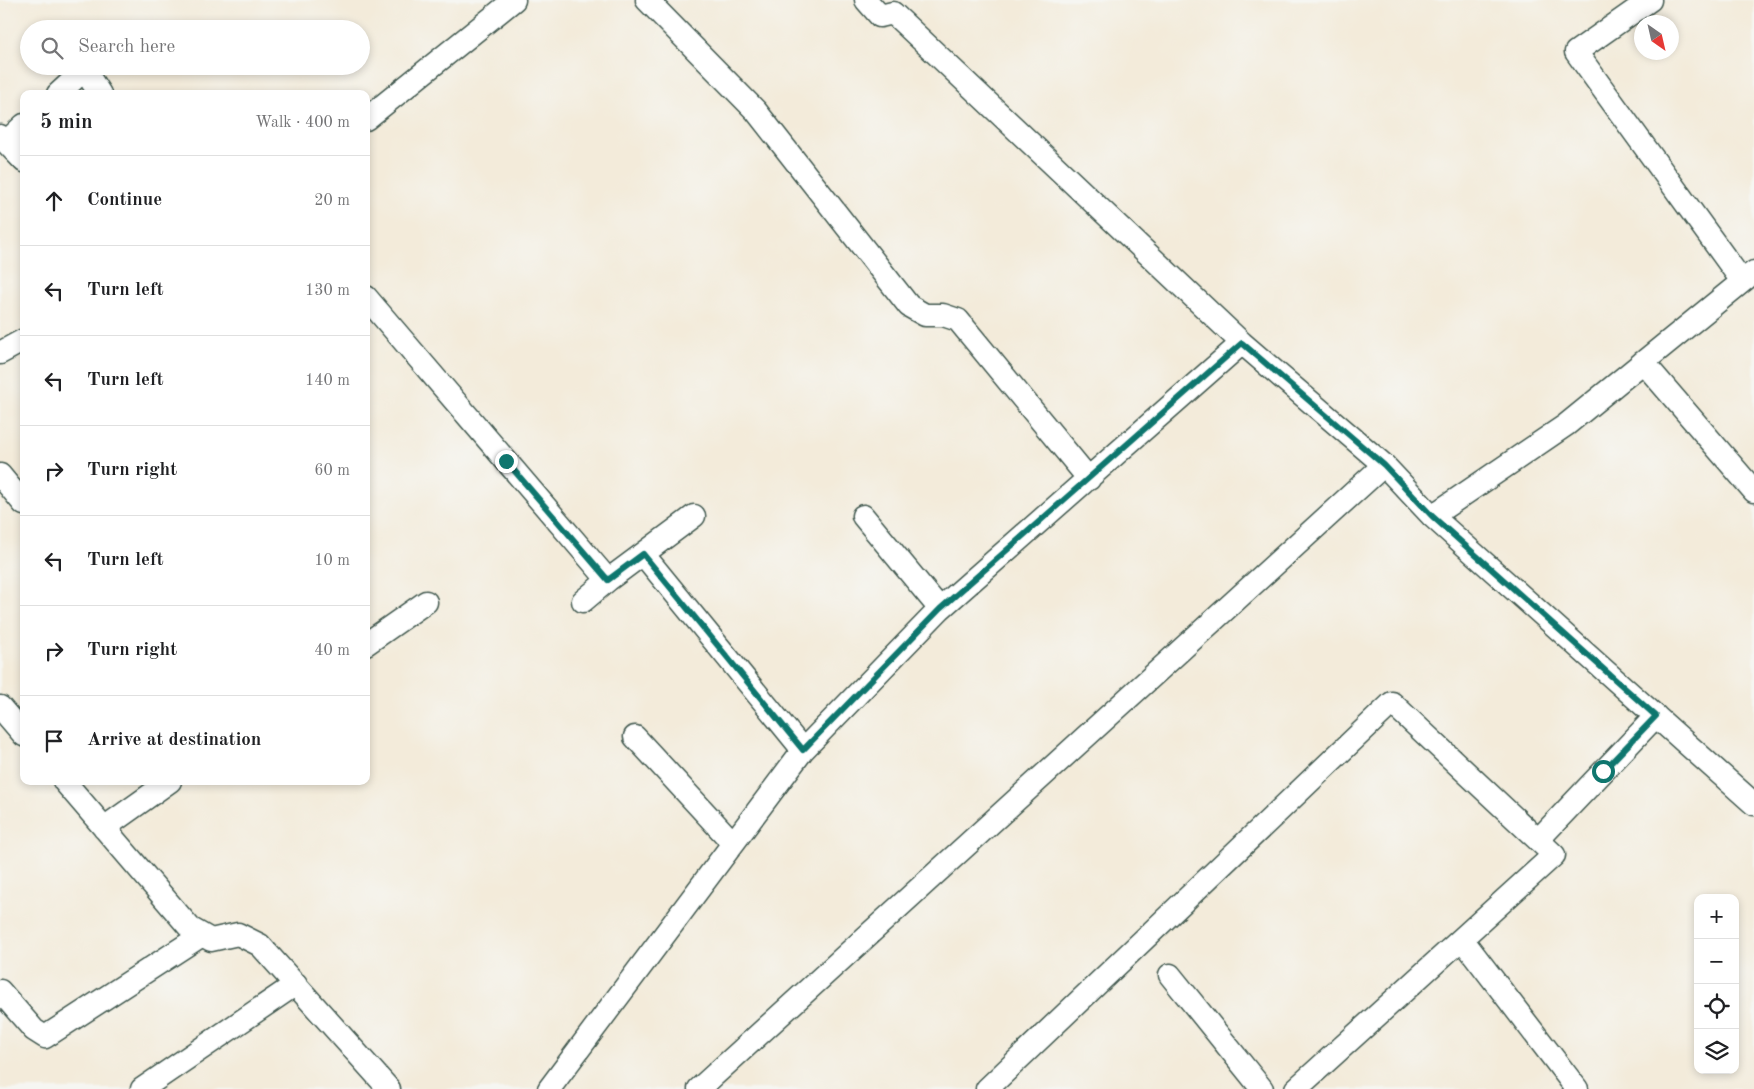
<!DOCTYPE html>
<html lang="en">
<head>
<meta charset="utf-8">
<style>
  body { margin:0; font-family:"Old Standard TT",serif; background:#f6f6f6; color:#202124 }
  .controls { position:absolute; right:15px; bottom:15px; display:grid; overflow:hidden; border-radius:10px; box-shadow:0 2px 8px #0003 }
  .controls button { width:45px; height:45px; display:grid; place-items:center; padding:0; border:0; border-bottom:1px solid #e0e0e0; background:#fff; color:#202124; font:25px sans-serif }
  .compass { position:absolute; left:1634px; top:15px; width:45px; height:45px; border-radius:50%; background:#fff; box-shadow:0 2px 8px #0003; rotate:146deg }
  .stop { position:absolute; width:15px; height:15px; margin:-11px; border:4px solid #0f766e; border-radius:50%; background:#fff }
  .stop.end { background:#0f766e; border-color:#fff; box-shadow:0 1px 5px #0008 }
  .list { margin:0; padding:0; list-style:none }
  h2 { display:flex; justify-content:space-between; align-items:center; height:65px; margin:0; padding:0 20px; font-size:21px }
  h2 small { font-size:16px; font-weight:400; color:#757577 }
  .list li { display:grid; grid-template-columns:32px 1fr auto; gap:15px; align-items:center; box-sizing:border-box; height:90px; padding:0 20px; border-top:1px solid #e0e0e0 }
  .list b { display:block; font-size:19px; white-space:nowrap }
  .list em { font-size:16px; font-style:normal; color:#757577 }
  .icon { flex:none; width:28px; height:28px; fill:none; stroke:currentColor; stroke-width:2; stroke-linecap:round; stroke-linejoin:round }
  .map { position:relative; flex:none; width:1754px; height:1089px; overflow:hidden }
  .search { position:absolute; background:#fff; box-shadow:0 2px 8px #0003; left:20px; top:20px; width:350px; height:55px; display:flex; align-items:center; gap:12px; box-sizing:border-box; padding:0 18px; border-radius:28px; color:#757577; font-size:19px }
  .panel { position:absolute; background:#fff; box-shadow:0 2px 8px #0003; left:20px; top:90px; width:350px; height:695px; border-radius:10px }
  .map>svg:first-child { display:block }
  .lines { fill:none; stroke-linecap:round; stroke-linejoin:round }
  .street-casing { stroke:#3f574d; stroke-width:25 }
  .street { stroke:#fff; stroke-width:22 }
  .route { stroke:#0f766e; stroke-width:6 }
</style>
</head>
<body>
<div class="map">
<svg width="1754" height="1089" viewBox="0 0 1754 1089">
  <rect width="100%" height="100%" fill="#f6f6f2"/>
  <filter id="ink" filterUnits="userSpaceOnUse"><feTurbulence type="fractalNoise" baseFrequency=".02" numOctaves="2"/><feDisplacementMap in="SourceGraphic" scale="10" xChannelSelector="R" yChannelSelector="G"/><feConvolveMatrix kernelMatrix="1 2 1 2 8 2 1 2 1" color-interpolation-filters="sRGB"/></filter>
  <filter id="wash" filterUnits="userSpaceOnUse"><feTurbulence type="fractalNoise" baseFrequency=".0096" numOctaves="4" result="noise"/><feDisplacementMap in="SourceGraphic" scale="20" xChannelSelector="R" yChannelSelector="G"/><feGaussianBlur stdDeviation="1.12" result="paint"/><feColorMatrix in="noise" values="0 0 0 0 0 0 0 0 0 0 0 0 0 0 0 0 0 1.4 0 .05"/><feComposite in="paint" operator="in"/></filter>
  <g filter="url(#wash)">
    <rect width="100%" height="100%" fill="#f3ebda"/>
  </g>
  <g filter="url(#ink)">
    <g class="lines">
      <defs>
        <path id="street" d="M647,0l109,111 153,195 16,9h18l15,5 131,159
          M866,0l14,16 13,-3 349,330 142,122 48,51 322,288
          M1650,0l-74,52 166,229
          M82,66l18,28
          M58,94l26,-24
          M366,119l148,-119
          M0,136l24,25
          M6,142l18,-17
          M366,297l242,283 86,-64
          M0,353l24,-13
          M1643,362l111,129
          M0,475l24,29
          M863,516l77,93
          M1432,516l134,-91 188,-153
          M643,554l160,196
          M583,601l25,-21
          M366,644l60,-42
          M0,707l24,28
          M635,737l98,106
          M64,781l126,147 21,12 27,-6 22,11 129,144
          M104,828l66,-47
          M1538,840l118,-124
          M1462,939l115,150
          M1170,975l92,114
          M0,991l34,39 11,7 157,-102
          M142,1089l154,-105
          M549,1089l254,-339 137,-141 302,-266
          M699,1089l685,-624
          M987,1089l405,-386 162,152 -258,234"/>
      </defs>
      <use href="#street" class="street-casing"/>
      <use href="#street" class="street"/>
    </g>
  </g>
  <g class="lines" filter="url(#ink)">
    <path class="route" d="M506,461l102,119 35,-26 160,196 137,-141 302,-266 142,122 48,51 224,200 -53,55"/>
  </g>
</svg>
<div class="controls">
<button>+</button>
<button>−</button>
<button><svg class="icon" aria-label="locate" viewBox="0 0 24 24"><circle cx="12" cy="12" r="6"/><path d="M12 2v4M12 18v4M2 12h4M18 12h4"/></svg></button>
<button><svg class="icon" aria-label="layers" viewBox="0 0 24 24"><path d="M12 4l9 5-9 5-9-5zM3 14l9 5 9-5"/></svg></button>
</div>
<svg class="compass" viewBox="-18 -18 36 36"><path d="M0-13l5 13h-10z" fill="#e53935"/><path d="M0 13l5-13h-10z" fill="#757577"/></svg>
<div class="stop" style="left:1603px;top:771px"></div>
<div class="stop end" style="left:506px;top:461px"></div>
<div class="search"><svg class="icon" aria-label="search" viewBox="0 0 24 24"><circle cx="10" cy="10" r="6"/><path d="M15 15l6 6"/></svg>Search here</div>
<section class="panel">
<h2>5 min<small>Walk · 400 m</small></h2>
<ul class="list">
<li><svg class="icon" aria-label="ahead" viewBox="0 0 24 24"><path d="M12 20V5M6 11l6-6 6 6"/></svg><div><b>Continue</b></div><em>20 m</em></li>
<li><svg class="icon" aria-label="left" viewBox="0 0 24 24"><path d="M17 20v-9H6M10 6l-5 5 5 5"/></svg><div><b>Turn left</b></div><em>130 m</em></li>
<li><svg class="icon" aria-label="left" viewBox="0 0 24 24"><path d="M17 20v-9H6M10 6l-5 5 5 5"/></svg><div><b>Turn left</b></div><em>140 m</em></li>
<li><svg class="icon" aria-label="right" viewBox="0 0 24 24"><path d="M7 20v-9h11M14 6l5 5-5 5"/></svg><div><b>Turn right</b></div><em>60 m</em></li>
<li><svg class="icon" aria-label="left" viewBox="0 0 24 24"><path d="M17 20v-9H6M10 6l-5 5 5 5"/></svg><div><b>Turn left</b></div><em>10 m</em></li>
<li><svg class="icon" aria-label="right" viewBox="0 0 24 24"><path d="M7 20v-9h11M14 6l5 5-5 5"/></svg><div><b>Turn right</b></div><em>40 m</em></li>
<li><svg class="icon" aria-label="arrive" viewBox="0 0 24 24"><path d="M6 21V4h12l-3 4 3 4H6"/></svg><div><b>Arrive at destination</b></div></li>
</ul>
</section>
</div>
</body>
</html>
